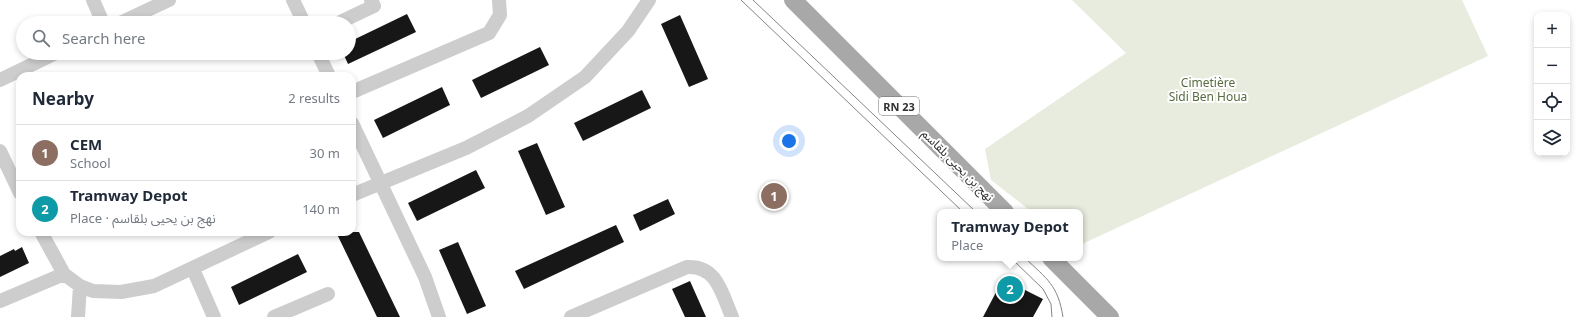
<!DOCTYPE html>
<html lang="en">
<head>
<meta charset="utf-8">
<style>
  body { margin:0; font-family:"Noto Sans","Noto Sans Arabic",sans-serif; background:#f6f6f7; color:#1f2937 }
  .controls { position:absolute; right:12px; top:12px; display:grid; overflow:hidden; border-radius:8px; box-shadow:0 2px 6px #0003 }
  .controls button { width:36px; height:36px; display:grid; place-items:center; padding:0; border:0; border-bottom:1px solid #e0e1e3; background:#fff; color:#1f2937; font:20px sans-serif }
  .you { position:absolute; left:789px; top:141px; width:14px; height:14px; margin:-10px; border:3px solid #fff; border-radius:50%; background:#1a73e8; box-shadow:0 0 0 6px #1a73e833 }
  .badge { display:grid; place-items:center; width:26px; height:26px; border-radius:50%; background:#111827; color:#fff; font-size:13px; font-weight:700 }
  .pin { position:absolute; translate:-50% -50%; border:2px solid #fff; box-shadow:0 1px 4px #0006 }
  .popup { position:absolute; left:937px; top:209px; width:146px; height:52px; box-sizing:border-box; display:grid; place-content:center; border-radius:8px; background:#fff; filter:drop-shadow(0 1px 3px #0005); font-size:13px; white-space:nowrap; color:#747a83 }
  .popup b { font-size:15px; color:#1f2937 }
  .popup::after { content:''; position:absolute; left:50%; top:100%; margin-left:-8px; border:8px solid transparent; border-top-color:#fff }
  .list { margin:0; padding:0; list-style:none }
  h2 { display:flex; justify-content:space-between; align-items:center; height:52px; margin:0; padding:0 16px; font-size:17px }
  h2 small { font-size:13px; font-weight:400; color:#747a83 }
  .list li { display:grid; grid-template-columns:26px 1fr auto; gap:12px; align-items:center; box-sizing:border-box; height:56px; padding:0 16px; border-top:1px solid #e0e1e3 }
  .list b { display:block; font-size:15px; white-space:nowrap }
  .list p { margin:0; font-size:13px; white-space:nowrap; color:#747a83 }
  .list em { font-size:13px; font-style:normal; color:#747a83 }
  .icon { flex:none; width:22px; height:22px; fill:none; stroke:currentColor; stroke-width:2; stroke-linecap:round; stroke-linejoin:round }
  .map { position:relative; flex:none; width:1582px; height:317px; overflow:hidden }
  .search { position:absolute; background:#fff; box-shadow:0 2px 6px #0003; left:16px; top:16px; width:340px; height:44px; display:flex; align-items:center; gap:10px; box-sizing:border-box; padding:0 14px; border-radius:22px; color:#747a83; font-size:15px }
  .panel { position:absolute; background:#fff; box-shadow:0 2px 6px #0003; left:16px; top:72px; width:340px; height:164px; border-radius:12px }
  .map>svg:first-child { display:block }
  .green { fill:#e7ecde }
  .building { fill:#171717 }
  .lines { fill:none; stroke-linecap:round; stroke-linejoin:round }
  .minor { stroke:#cdcdcd; stroke-width:14 }
  .major { stroke:#a8a8a8; stroke-width:18 }
  .tram { stroke:#858585; stroke-width:1 }
  .labels { text-anchor:middle; dominant-baseline:central; stroke-width:4; stroke-linejoin:round; paint-order:stroke }
  .shield { fill:#fff; stroke:#6e6e6e; stroke-width:1 }
  .shield-label { font-size:11px; font-weight:bold; fill:#303030 }
  .park-label { font-size:12px; fill:#576a3f; stroke:#fff }
  .street-label { font-size:12px; fill:#303030; stroke:#fff }
</style>
</head>
<body>
<div class="map">
<svg width="1582" height="317" viewBox="0 0 1582 317">
  <rect width="100%" height="100%" fill="#fff"/>
  <path class="green" d="M1072,0h390l26,56 -408,189v-33h-48l-41,-32 -6,-31 141,-96z"/>
  <path class="building" d="M407,14l9,18 -68,32 -5,-11h6v-11z
    M680,15l28,64 -19,8 -28,-63z
    M540,47l9,18 -68,33 -9,-18z
    M442,87l8,18 -67,33 -9,-18z
    M642,90l9,18 -68,33 -9,-18z
    M537,143l28,64 -19,8 -28,-64z
    M476,170l9,18 -68,33 -9,-18z
    M668,199l7,15 -35,17 -7,-16z
    M616,225l8,17 -100,47 -9,-18z
    M336,232h23l41,85h-23z
    M458,242l28,64 -19,8 -28,-64z
    M22,247l7,16 -29,14v-21l14,-7 1,2z
    M298,254l9,18 -68,33 -8,-18z
    M1003,279l40,20 -10,18h-50z
    M690,281l16,36h-21l-13,-28z"/>
  <g class="lines">
    <path class="minor" d="M93,0l10,23
      M293,0l11,23
      M120,23l49,-23
      M338,23l36,-17 -3,-6
      M318,53l11,23
      M0,80l56,-27
      M352,92l137,-59 11,-18 -1,-15
      M352,123l73,154 14,40
      M0,151l20,42
      M352,195l114,-47 62,-32 57,-39 43,-46 21,-31
      M41,232l23,42 16,12 13,5 28,1 33,-6 115,-54
      M193,269l21,48
      M0,301l64,-27
      M78,317l2,-31
      M274,317l54,-23
      M571,317l116,-50c30,-2 35,27 45,50"/>
    <path class="major" d="M793,0l212,212
      M1051,258l59,59"/>
    <path class="tram" d="M741,0l222,212
      M753,0l223,212
      M1011,258l32,31 8,15 1,13
      M1025,258c22,21 33,27 38,59"/>
  </g>
  <g class="labels">
    <rect class="shield" x="879" y="97" width="40" height="18" rx="3"/>
    <g class="shield-label">
      <text x="899" y="106">RN 23</text>
    </g>
    <g class="park-label">
      <text x="1208" y="82">Cimetière<tspan x="1208" dy="14">Sidi Ben Houa</tspan></text>
    </g>
    <g class="street-label">
      <text transform="translate(958 165) rotate(45)">نهج بن يحيى بلقاسم</text>
    </g>
  </g>
</svg>
<div class="controls">
<button>+</button>
<button>−</button>
<button><svg class="icon" aria-label="locate" viewBox="0 0 24 24"><circle cx="12" cy="12" r="6"/><path d="M12 2v4M12 18v4M2 12h4M18 12h4"/></svg></button>
<button><svg class="icon" aria-label="layers" viewBox="0 0 24 24"><path d="M12 4l9 5-9 5-9-5zM3 14l9 5 9-5"/></svg></button>
</div>
<div class="you"></div>
<div class="pin badge" style="left:774px;top:196px;background:#8d6e63">1</div>
<div class="pin badge" style="left:1010px;top:289px;background:#0f9aa8">2</div>
<div class="popup"><b>Tramway Depot</b>Place</div>
<div class="search"><svg class="icon" aria-label="search" viewBox="0 0 24 24"><circle cx="10" cy="10" r="6"/><path d="M15 15l6 6"/></svg>Search here</div>
<section class="panel">
<h2>Nearby<small>2 results</small></h2>
<ul class="list">
<li><span class="badge" style="background:#8d6e63">1</span><div><b>CEM</b><p>School</p></div><em>30 m</em></li>
<li><span class="badge" style="background:#0f9aa8">2</span><div><b>Tramway Depot</b><p>Place · نهج بن يحيى بلقاسم</p></div><em>140 m</em></li>
</ul>
</section>
</div>
</body>
</html>
